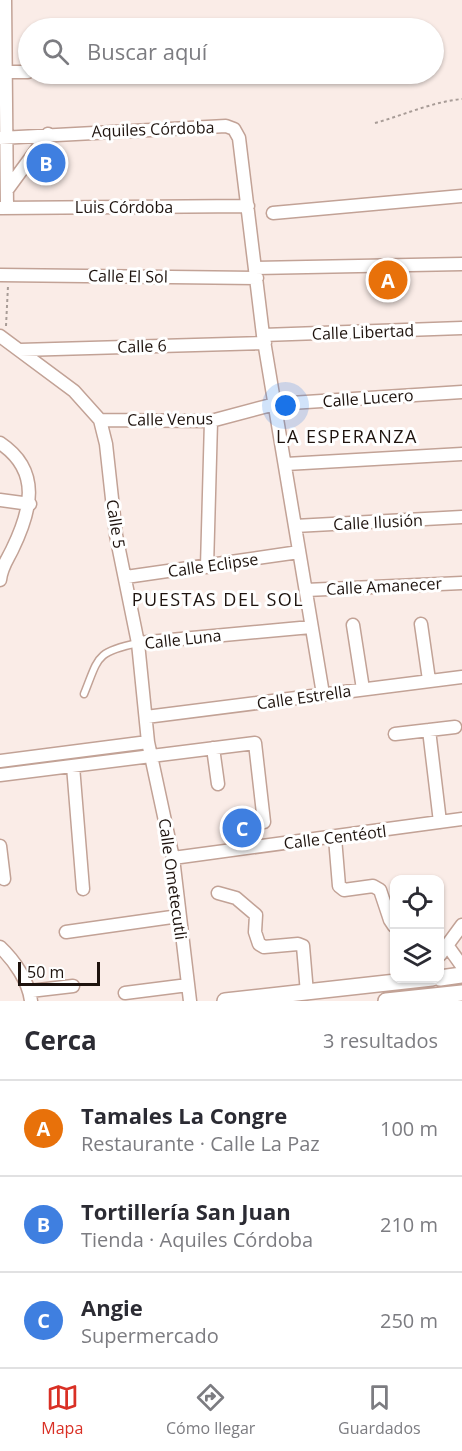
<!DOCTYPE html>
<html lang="es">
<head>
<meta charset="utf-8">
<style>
  body { margin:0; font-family:"Open Sans",sans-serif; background:#f2f2f3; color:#2b2b33 }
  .controls { position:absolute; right:18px; bottom:18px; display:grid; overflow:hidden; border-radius:12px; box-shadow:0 2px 4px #0004 }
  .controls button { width:54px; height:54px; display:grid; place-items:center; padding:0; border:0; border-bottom:2px solid #e1e1e2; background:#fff; color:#2b2b33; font:30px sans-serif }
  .scale { position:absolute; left:18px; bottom:15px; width:82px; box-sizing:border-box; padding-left:6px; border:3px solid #1e130e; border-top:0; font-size:16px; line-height:21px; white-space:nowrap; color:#1e130e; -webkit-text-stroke:4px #fff; paint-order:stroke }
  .you { position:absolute; left:286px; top:406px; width:21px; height:21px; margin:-15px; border:4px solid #fff; border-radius:50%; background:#1a73e8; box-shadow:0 0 0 9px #1a73e833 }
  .badge { display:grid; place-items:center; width:39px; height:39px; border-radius:50%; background:#d93025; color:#fff; font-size:20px; font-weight:700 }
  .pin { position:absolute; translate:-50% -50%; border:3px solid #fff; box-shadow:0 2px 6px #0006 }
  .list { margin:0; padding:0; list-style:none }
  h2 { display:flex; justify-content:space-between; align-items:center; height:78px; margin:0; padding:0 24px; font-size:26px }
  h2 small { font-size:20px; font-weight:400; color:#7c7c81 }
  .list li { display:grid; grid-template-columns:39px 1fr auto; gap:18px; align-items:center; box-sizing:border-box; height:96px; padding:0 24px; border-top:2px solid #e1e1e2 }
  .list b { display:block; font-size:22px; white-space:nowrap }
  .list p { margin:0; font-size:20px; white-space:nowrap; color:#7c7c81 }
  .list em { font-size:20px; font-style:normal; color:#7c7c81 }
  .icon { flex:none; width:33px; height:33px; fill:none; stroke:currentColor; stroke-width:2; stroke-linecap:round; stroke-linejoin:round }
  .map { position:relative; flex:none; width:462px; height:1001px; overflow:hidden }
  .search { position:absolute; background:#fff; box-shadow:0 2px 4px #0004; left:18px; right:18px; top:18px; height:66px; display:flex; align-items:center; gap:15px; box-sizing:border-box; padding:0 21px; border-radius:33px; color:#7c7c81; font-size:22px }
  .sheet { height:366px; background:#fff }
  nav { display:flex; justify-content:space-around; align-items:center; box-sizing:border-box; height:84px; border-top:2px solid #e1e1e2; background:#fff; font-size:16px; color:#7c7c81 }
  nav a { display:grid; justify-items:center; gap:3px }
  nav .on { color:#d93025 }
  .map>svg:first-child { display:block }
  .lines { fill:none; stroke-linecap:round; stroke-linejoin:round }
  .service-casing { stroke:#c2a296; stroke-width:9 }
  .minor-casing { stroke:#c2a296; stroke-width:15 }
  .tertiary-casing { stroke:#c2a296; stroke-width:18 }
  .path { stroke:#a89c97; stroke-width:2; stroke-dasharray:3 3; stroke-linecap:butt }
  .service { stroke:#fff; stroke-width:6 }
  .minor { stroke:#fff; stroke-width:12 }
  .tertiary { stroke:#fff; stroke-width:15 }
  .labels { text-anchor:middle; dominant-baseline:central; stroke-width:6; stroke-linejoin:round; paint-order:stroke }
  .street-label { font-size:16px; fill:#1e130e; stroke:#fff }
  .neighbourhood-label { font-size:18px; letter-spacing:1.5px; fill:#1e130e; stroke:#fff }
</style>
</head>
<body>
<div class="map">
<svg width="462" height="1001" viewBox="0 0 462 1001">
  <rect width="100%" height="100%" fill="#faece7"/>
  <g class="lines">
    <defs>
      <path id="service" d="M84,694c15,-37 11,-42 54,-51"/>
      <path id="minor" d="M5,0l2,208
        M0,72h28
        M0,138l226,-12 8,3 5,9 24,197 60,359
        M7,190l41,-56
        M0,208l248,-2
        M273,213l189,-17
        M255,268l207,-4
        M0,275l257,3
        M263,335l199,-7
        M0,336l74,55 26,29 6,24 10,91 22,108 10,99 25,116 17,143
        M20,350l245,-7
        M100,420l111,1 64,-17 187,-12
        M0,443c42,28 31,68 12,107 -5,10 -11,18 -12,30
        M286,464l176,-10
        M0,500l30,4
        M295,526l167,-9
        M207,567l4,-146
        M126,577l173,-25
        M306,590l156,-7
        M421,624l8,56
        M353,625l10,64
        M138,643l173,-16
        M146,717l316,-40
        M429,730l11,92
        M395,734l60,-7
        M213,748l5,36
        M0,761l148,-19
        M73,766l10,123
        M0,775l255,-32 9,79
        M335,838l4,48 5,4 29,-4 7,4 10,30 4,6
        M0,846l4,33
        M173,858l289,-39
        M218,893l18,5 20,17 -1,17 4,12 5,3 34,-3 5,2 4,47
        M66,932l113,-16
        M447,945l15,21
        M0,947c14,13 29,35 31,54
        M440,955l22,-30
        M30,991l43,-5
        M125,993l63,-8"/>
      <path id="tertiary" d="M440,978l22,-3
        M225,1001l207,-23
        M386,1001l76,-8"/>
    </defs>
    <use href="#service" class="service-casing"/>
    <use href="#minor" class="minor-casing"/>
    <use href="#tertiary" class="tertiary-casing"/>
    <path class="path" d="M375,123c29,-8 57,-21 87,-24
      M6,326l2,-40"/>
    <use href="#service" class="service"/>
    <use href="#minor" class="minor"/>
    <use href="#tertiary" class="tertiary"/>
  </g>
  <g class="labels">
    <g class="street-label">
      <text transform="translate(153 129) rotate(-2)">Aquiles Córdoba</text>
      <text x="124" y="207">Luis Córdoba</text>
      <text transform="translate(128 276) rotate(1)">Calle El Sol</text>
      <text transform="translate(363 332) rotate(-2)">Calle Libertad</text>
      <text transform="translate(142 346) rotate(-2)">Calle 6</text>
      <text transform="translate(368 398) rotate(-4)">Calle Lucero</text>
      <text transform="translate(170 419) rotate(-1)">Calle Venus</text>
      <text transform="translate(378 522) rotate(-3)">Calle Ilusión</text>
      <text transform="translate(116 524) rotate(81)">Calle 5</text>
      <text transform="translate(213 565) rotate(-8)">Calle Eclipse</text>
      <text transform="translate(384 586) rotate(-3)">Calle Amanecer</text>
      <text transform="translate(183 639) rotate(-6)">Calle Luna</text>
      <text transform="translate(304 697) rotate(-8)">Calle Estrella</text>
      <text transform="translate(335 837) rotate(-7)">Calle Centéotl</text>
      <text transform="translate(173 879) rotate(82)">Calle Ometecutli</text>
    </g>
    <g class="neighbourhood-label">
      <text x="347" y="436">LA ESPERANZA</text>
      <text x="218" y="599">PUESTAS DEL SOL</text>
    </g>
  </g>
</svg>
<div class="controls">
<button><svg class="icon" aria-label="locate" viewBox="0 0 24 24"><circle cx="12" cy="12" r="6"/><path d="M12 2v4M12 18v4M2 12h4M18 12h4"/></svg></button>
<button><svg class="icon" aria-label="layers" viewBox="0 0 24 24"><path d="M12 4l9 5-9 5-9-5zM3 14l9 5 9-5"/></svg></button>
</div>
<div class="scale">50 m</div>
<div class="you"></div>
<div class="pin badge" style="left:388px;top:280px;background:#e8710a">A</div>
<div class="pin badge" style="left:46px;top:163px;background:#3f7fe0">B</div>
<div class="pin badge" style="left:242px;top:828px;background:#3f7fe0">C</div>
<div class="search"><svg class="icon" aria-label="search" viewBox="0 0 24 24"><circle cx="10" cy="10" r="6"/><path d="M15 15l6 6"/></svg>Buscar aquí</div>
</div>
<section class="sheet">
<h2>Cerca<small>3 resultados</small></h2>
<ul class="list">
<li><span class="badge" style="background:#e8710a">A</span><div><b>Tamales La Congre</b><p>Restaurante · Calle La Paz</p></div><em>100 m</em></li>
<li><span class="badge" style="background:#3f7fe0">B</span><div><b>Tortillería San Juan</b><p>Tienda · Aquiles Córdoba</p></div><em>210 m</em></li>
<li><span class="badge" style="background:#3f7fe0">C</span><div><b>Angie</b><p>Supermercado</p></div><em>250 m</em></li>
</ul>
</section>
<nav>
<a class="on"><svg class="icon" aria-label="map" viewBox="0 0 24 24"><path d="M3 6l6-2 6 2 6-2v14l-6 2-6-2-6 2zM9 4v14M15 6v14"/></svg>Mapa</a>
<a><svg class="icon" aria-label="directions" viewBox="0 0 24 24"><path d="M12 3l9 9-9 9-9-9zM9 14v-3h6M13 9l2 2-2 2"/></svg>Cómo llegar</a>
<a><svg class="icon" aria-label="saved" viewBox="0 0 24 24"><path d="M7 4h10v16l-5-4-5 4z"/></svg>Guardados</a>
</nav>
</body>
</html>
